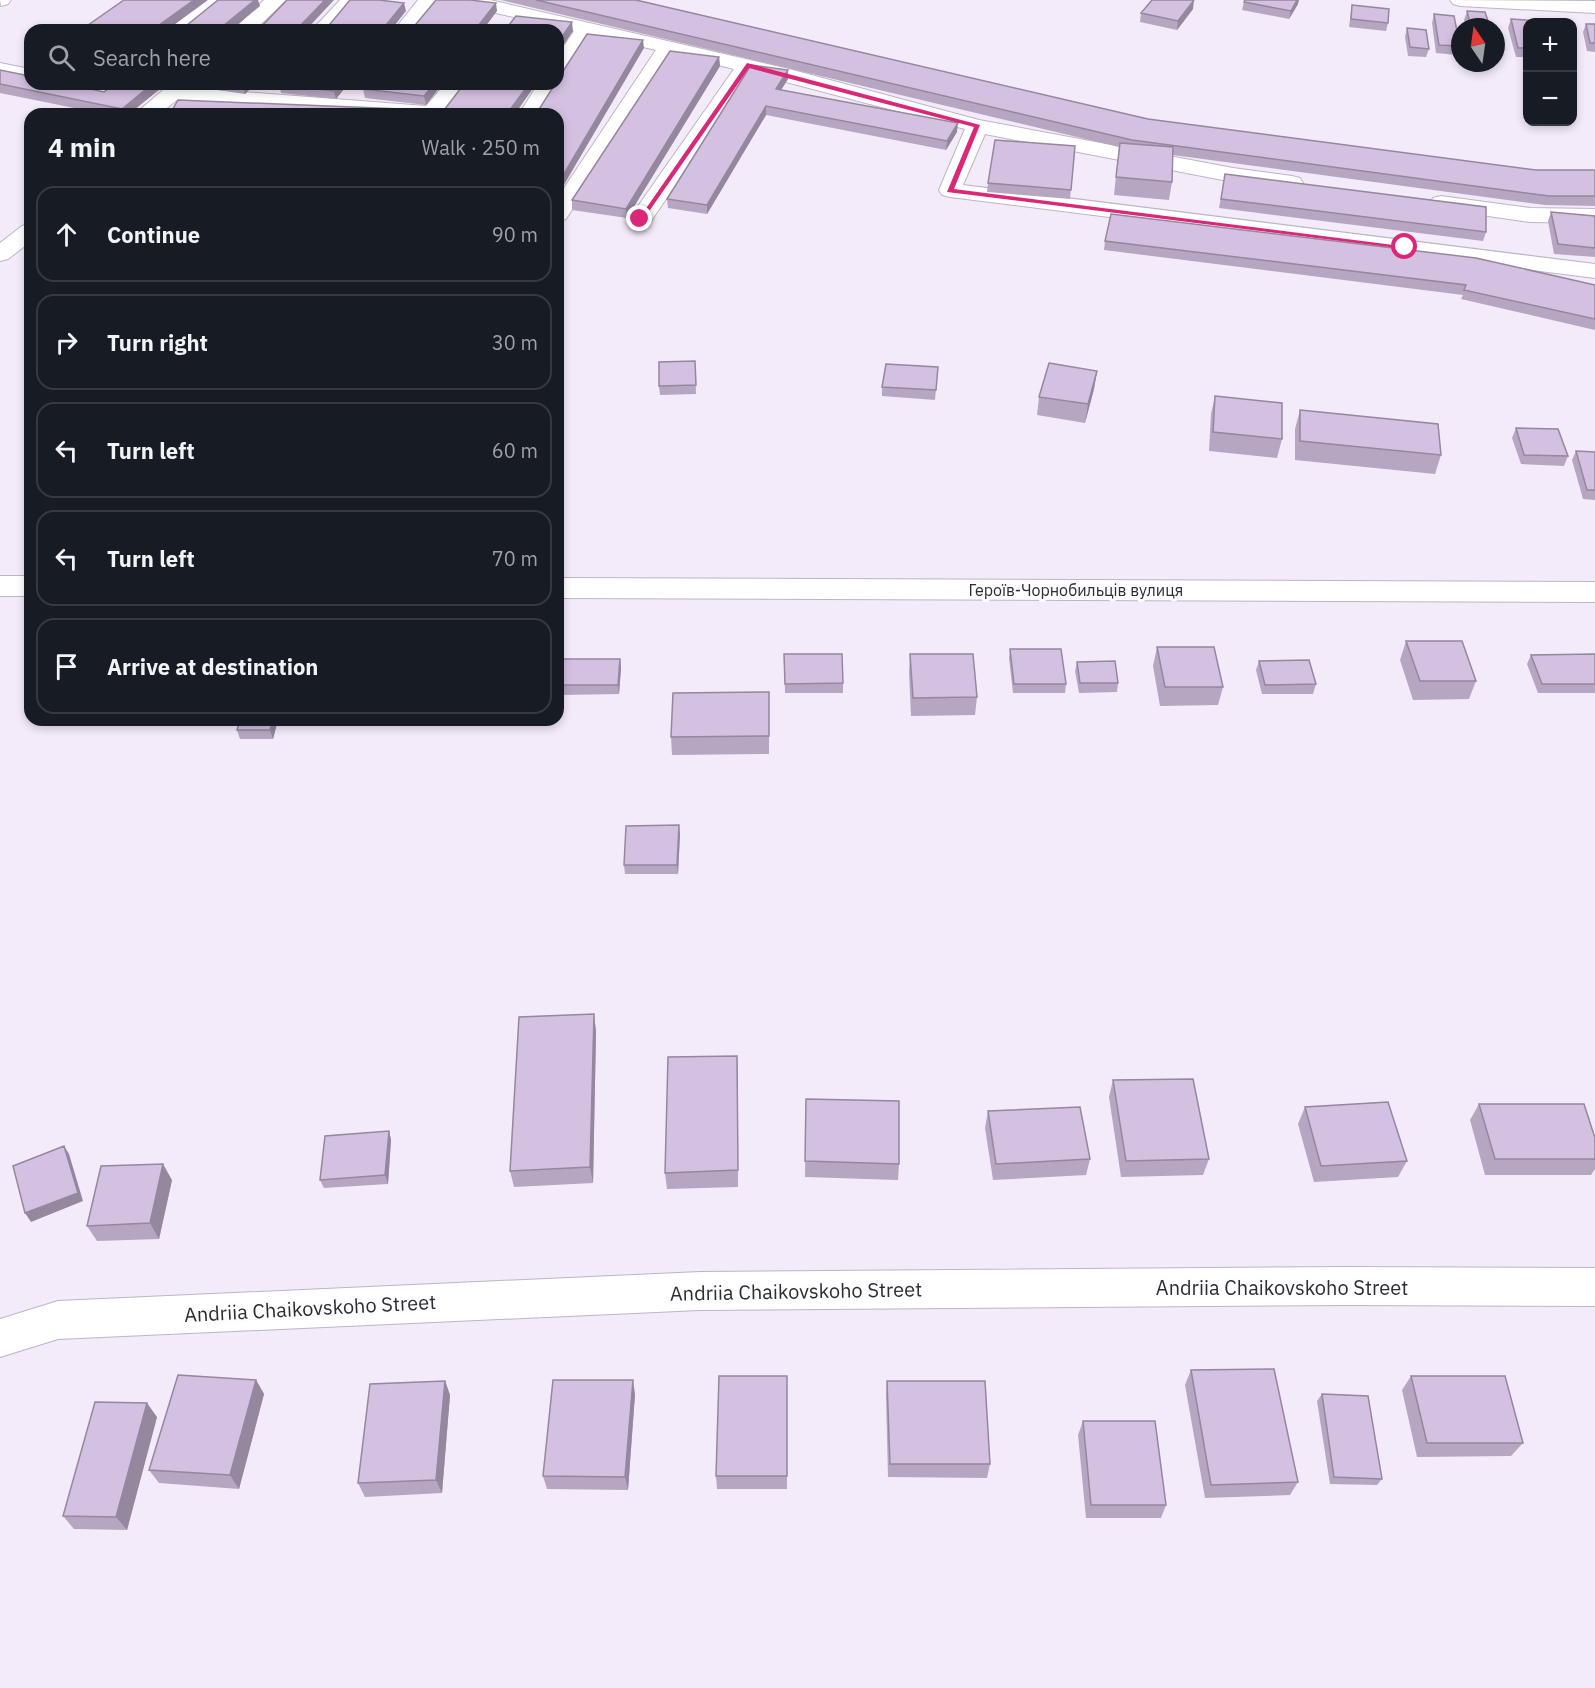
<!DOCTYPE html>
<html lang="en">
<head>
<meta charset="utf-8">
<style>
  body { margin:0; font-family:"IBM Plex Sans",sans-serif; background:#20242c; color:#f1f3f6 }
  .controls { position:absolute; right:18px; top:18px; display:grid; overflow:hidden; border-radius:12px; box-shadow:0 3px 9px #0003 }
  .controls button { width:54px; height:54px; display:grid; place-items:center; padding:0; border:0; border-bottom:2px solid #363941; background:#171b24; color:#f1f3f6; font:30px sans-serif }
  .compass { position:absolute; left:1451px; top:18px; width:54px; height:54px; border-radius:50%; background:#171b24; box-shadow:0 3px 9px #0003; rotate:347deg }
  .stop { position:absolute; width:18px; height:18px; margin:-14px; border:4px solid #db2777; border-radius:50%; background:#fff }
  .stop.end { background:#db2777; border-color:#fff; box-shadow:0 2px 6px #0008 }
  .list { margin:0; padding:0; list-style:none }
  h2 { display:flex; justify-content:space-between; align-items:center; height:78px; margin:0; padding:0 24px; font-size:26px }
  h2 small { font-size:20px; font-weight:400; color:#9ea1a6 }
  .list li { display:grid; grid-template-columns:39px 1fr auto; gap:18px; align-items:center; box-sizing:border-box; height:96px; margin:0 12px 12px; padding:0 12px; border:2px solid #363941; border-radius:18px }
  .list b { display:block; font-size:22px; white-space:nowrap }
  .list em { font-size:20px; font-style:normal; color:#9ea1a6 }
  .icon { flex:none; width:33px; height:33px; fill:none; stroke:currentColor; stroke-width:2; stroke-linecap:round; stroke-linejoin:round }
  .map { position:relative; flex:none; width:1595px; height:1688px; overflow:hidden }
  .search { position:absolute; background:#171b24; box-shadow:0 3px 9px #0003; left:24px; top:24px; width:540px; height:66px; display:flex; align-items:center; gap:15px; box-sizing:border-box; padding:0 21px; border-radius:18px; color:#9ea1a6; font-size:22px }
  .panel { position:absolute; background:#171b24; box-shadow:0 3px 9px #0003; left:24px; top:108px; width:540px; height:618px; border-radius:18px }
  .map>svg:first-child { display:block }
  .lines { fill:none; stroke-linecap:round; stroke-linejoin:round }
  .minor-casing { stroke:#bdb5c3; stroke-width:2 }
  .minor { fill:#fff; fill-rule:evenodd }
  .wall { fill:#b6a6c2 }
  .shaded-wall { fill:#94879e }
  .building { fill:#d4c1e1; stroke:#94879e; stroke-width:1.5 }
  .route { fill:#db2777 }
  .labels { text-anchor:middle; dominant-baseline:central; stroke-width:6; stroke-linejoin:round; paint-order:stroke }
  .street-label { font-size:16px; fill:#2f2c31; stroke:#fdfcff }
  .near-street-label { font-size:20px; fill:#2f2c31; stroke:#fdfcff }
</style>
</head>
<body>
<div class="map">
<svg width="1595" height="1688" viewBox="0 0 1595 1688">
  <rect width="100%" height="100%" fill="#f4ebfa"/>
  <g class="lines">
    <defs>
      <path id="minor" d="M0,0h11l-3,4 -7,2z
        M204,0h22l-35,30h-23z
        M264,0h22l-31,30h-22z
        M340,0h21l-28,30h-21z
        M418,0h20l-23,30h-21z
        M454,0h36l299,69 190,51 254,48 59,8 8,2 3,5 -3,5 -8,2 -59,-8 -248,-48 -22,51 632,79v14l-645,-81 -8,-2 -3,-5 26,-61 -213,-56 -103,151h-16l-4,-5 105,-150 -61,-15 -107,165 -8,2v-24l98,-147 -65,-15 -26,40 -7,2v-22l16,-24 -117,-27z
        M1450,0l145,1v12l-135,-7 -7,-2z
        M0,63l30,6v12l-30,-6z
        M558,82l2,2 -19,30h-22l19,-30h20z
        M61,84h59c-14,19 -37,9 -55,4z
        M170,84h24l-3,4 235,18 19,-22h22l-25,30h-80l-185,-14 -18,14h-24z
        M1441,196l89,12 65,1v14l-65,-1 -97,-14 -3,-5 3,-5z
        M30,224v18l-22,17 -8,2v-18l22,-17z
        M0,576h30v20h-30z
        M558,578l1037,4v20l-1037,-4z
        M1346,1267l249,1v38l-249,-1 -646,5 -642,29 -58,18v-38l58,-18 642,-29z"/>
    </defs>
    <use href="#minor" class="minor-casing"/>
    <use href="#minor" class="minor"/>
  </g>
  <path class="wall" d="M501,0h135l512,119 388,51h59v36l-50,-1 -372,-50 -1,27 -3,18 -55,-5 5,-48z
    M1244,2l54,2 -9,15 -47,-9z
    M1352,5l36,18 -2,8 -37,-4z
    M1193,9l-16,21 -37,-8 1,-9z
    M1467,11l23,16h-24l-2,-7z
    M1434,14l26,32 -3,9 -21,-2 -4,-30z
    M1511,19l16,3v35h-11l-8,-29z
    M1586,24h9v28l-8,-1 -4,-19z
    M1407,28l22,21 -3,8 -18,-1 -3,-19z
    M719,57l1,9 -93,152 -55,-8v-10z
    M0,70l104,22 10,-8h52l-37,30h-25l-104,-21z
    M788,79l-7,11 176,42 -11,18 -180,-35 -59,99 -39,-6 -1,-9z
    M209,84h46l-10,10 -34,-5z
    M279,84h69l-12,15 -55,-6z
    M442,84l-16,21 -61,-7 -2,-9z
    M1075,146l-5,53 -83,-7 1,-9z
    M1225,174l261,58 -3,9 -264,-33z
    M1551,212l44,4v41l-41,-3 -6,-33z
    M1105,241l490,44v45l-134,-31 2,-4 -359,-45z
    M695,361l1,33 -36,1 -1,-9z
    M938,367l-3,33 -53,-4v-9z
    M1097,371l-3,18 -9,34 -48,-8 2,-18z
    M1215,396l67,43 -5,19 -68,-7 2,-37z
    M1300,410l141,45 -6,19 -140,-14v-31z
    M1516,428l52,28 -4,10 -43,-2 -9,-26z
    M1576,451l19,1v48l-12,-1 -11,-39z
    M1406,641l70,40 -7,18 -56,1 -13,-40z
    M1157,647l66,40 -5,18 -58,1 -7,-40z
    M1010,649l56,35 -1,9h-52l-4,-35z
    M784,654l59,29v10h-58z
    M910,654l67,43 -2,18 -64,1 -2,-43z
    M1595,654v39h-57l-11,-29 4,-9z
    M558,659h62l1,9 -2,26 -61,1z
    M1259,661l57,23 -3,10h-51l-6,-24z
    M1077,662l41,21 -1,9 -38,1 -4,-22z
    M769,692v62l-97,1 -1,-18z
    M240,720h38l-5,19h-33l-3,-9z
    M680,834l-2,40h-53l-1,-9z
    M594,1014l2,18 -3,151 -79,4 -4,-16z
    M738,1073v114l-71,2 -2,-16z
    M1113,1080l96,79 -6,16 -82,2 -12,-80z
    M806,1099l93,65 -1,16 -93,-3z
    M1479,1104l116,34v31l-4,6h-106l-15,-55z
    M1305,1107l102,54 -9,16 -84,5 -16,-58z
    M988,1111l102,48 -4,16 -93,5 -8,-52z
    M389,1131l2,9 -3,44 -64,4 -4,-8z
    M172,1180l-13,59 -62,2 -10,-15z
    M1191,1370l107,112 -8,13 -85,3 -20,-113z
    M787,1376v113h-70l-1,-13z
    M1411,1376l112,67 -12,13 -94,1 -15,-67z
    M256,1380l8,14 -25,95 -80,-6 -10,-13z
    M445,1381l5,14 -8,98 -77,4 -7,-14z
    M887,1381l103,83 -3,14 -99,-1 -2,-82z
    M635,1394l-7,96 -81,-1 -4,-13z
    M1322,1394l60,85 -5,6 -47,-1 -13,-83z
    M157,1417l-30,113 -53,-1 -11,-13z
    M1083,1421l83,84 -5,13h-75l-8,-83z"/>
  <path class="shaded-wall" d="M194,0h14l-41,30h-15z
    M255,0h3l2,6 -29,24h-13z
    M325,0h9l-28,30h-10z
    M1194,0l-1,9 -16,21 1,-9z
    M1297,0h2l-1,4 -9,15 2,-8z
    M404,3l2,8 -15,19h-9z
    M496,3l1,8 -14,19h-8z
    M572,22l1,9 -15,22v-10z
    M643,40l1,8 -86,147v-11z
    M719,57l1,9 -93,152 -1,-9z
    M788,70v9l-12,19v-9z
    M152,84h14l-37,30h-6l-1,-5z
    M244,84h11l-10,10 -2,-9z
    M340,84h8l-12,15 -2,-8z
    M434,84h8l-16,21 -2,-9z
    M529,84h7l-21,30h-8z
    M766,106v9l-59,99v-9z
    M958,123l-1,9 -11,18 1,-9z
    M1097,371l-3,18 -9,34 3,-19z
    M620,659l1,9 -2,26 -1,-9z
    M273,720h5l-5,19 -3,-9z
    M679,825l1,9 -2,40 -1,-9z
    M594,1014l2,18 -3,151 -3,-16z
    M737,1056l1,17v114v-17z
    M389,1131l2,9 -3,44 -3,-9z
    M64,1146l5,8 14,47 -52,21 -6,-9z
    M163,1164l9,16 -13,59 -9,-16z
    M256,1380l8,14 -25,95 -9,-14z
    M633,1380l2,14 -7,96 -3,-13z
    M445,1381l5,14 -8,98 -6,-13z
    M147,1403l10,14 -30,113 -11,-13z"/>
  <path class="building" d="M124,0h70l-42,30h-71z
    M218,0h37l-37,30h-37z
    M287,0h38l-29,30h-38z
    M350,0h29l25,3 -22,27h-57z
    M436,0h34l26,3 -21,27h-64z
    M536,0h100l512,119 388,51h59v26h-46l-417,-56z
    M1152,0h42l-16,21 -37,-8z
    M1245,0h52l-6,11 -47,-9z
    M1352,5l37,4 -1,14 -37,-4z
    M1467,11l18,1 5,15h-19z
    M1434,14l20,2 6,30 -21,-1z
    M516,16l56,6 -14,21v-13h-53z
    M1511,19l29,2v1h-13v26h-9z
    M1586,24h9v19h-5z
    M1407,28l19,2 3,19 -19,-2z
    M587,34l56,6 -85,144v-70h-22l19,-30h3v-5z
    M670,51l49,6 -93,152 -54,-9z
    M751,65l37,5 -12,19 182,34 -11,18 -181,-35 -59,99 -40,-6z
    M0,70l30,6v8h38l36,8 10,-8h38l-30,25 -122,-25z
    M279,84h61l-6,7z
    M367,84h67l-10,12 -61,-7z
    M464,84h65l-22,30h-66z
    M178,100l223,9 -3,5h-228z
    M995,140l80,6 -4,44 -83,-7z
    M1120,143l53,4 -1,35 -56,-5z
    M1225,174l261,33v25l-265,-33z
    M1551,212l44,4v32l-37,-4z
    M1111,214l365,44 119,27v34l-131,-29 2,-5 -361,-44z
    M695,361l1,24 -37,1v-24z
    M1049,363l48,8 -9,33 -49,-7z
    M886,364l52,3 -2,23 -54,-3z
    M1215,396l67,7v36l-69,-7z
    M1300,410l138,14 3,31 -141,-14z
    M1516,428l42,1 10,27 -44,-1z
    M1576,451l19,1v38h-8z
    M1406,641h56l14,40h-56z
    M1157,647h57l9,40h-58z
    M1010,649h51l5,35h-52z
    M784,654h58l1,29 -58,1z
    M910,654h63l4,43 -64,1z
    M1595,654v30h-53l-11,-29z
    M558,659h62l-2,26h-60z
    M1309,660l7,24 -51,1 -6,-24z
    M1115,661l3,22h-38l-3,-21z
    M769,692v44l-98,1 2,-44z
    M240,720h33l-3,10h-33z
    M679,825l-2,40h-53l2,-39z
    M594,1014l-4,153 -80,4 9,-154z
    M737,1056l1,114 -73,3 3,-116z
    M1193,1079l16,80 -83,2 -13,-81z
    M806,1099l93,2v63l-94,-3z
    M1388,1102l19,59 -86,5 -16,-59z
    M1479,1104h105l11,34v21h-100z
    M1080,1107l10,52 -94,5 -8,-53z
    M389,1131l-4,44 -65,5 5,-44z
    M64,1146l14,47 -53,20 -12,-47z
    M163,1164l-13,59 -63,3 14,-60z
    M1274,1369l24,113 -87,3 -20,-115z
    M178,1375l78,5 -26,95 -81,-5z
    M719,1376h68v100h-71z
    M1411,1376h94l18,67h-96z
    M553,1380h80l-8,97 -82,-1z
    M445,1381l-9,99 -78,3 12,-99z
    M887,1381h98l5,83h-100z
    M1322,1394l46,2 14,83 -48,-2z
    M95,1402l52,1 -31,114 -53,-1z
    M1083,1421h72l11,84h-75z"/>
  <path class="route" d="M747,63l233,62 -26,64 455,58 -4,2 -458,-57 27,-65 -225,-59 -106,152h-5z"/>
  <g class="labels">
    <g class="street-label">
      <text x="1076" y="590">Героїв-Чорнобильців вулиця</text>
    </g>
    <g class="near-street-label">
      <text x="1282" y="1287">Andriia Chaikovskoho Street</text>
      <text transform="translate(796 1291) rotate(-1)">Andriia Chaikovskoho Street</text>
      <text transform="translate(310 1308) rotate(-3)">Andriia Chaikovskoho Street</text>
    </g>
  </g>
</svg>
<div class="controls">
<button>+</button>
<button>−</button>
</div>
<svg class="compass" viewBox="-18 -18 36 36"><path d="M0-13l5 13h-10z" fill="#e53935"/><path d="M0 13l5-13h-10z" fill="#9ea1a6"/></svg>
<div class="stop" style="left:1405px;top:247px"></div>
<div class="stop end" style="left:640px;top:219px"></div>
<div class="search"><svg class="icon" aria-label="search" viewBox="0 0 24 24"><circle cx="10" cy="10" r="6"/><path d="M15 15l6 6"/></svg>Search here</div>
<section class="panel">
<h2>4 min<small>Walk · 250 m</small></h2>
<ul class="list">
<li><svg class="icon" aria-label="ahead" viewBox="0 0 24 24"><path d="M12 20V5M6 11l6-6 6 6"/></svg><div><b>Continue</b></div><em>90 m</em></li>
<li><svg class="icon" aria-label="right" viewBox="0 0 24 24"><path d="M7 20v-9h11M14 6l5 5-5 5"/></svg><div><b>Turn right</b></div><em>30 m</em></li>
<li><svg class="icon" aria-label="left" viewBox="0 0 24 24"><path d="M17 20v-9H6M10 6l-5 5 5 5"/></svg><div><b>Turn left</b></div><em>60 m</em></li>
<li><svg class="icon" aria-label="left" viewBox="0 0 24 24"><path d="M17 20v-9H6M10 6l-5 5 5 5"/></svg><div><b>Turn left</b></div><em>70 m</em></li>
<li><svg class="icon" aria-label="arrive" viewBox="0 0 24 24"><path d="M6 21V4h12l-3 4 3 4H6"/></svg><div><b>Arrive at destination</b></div></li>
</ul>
</section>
</div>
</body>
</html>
